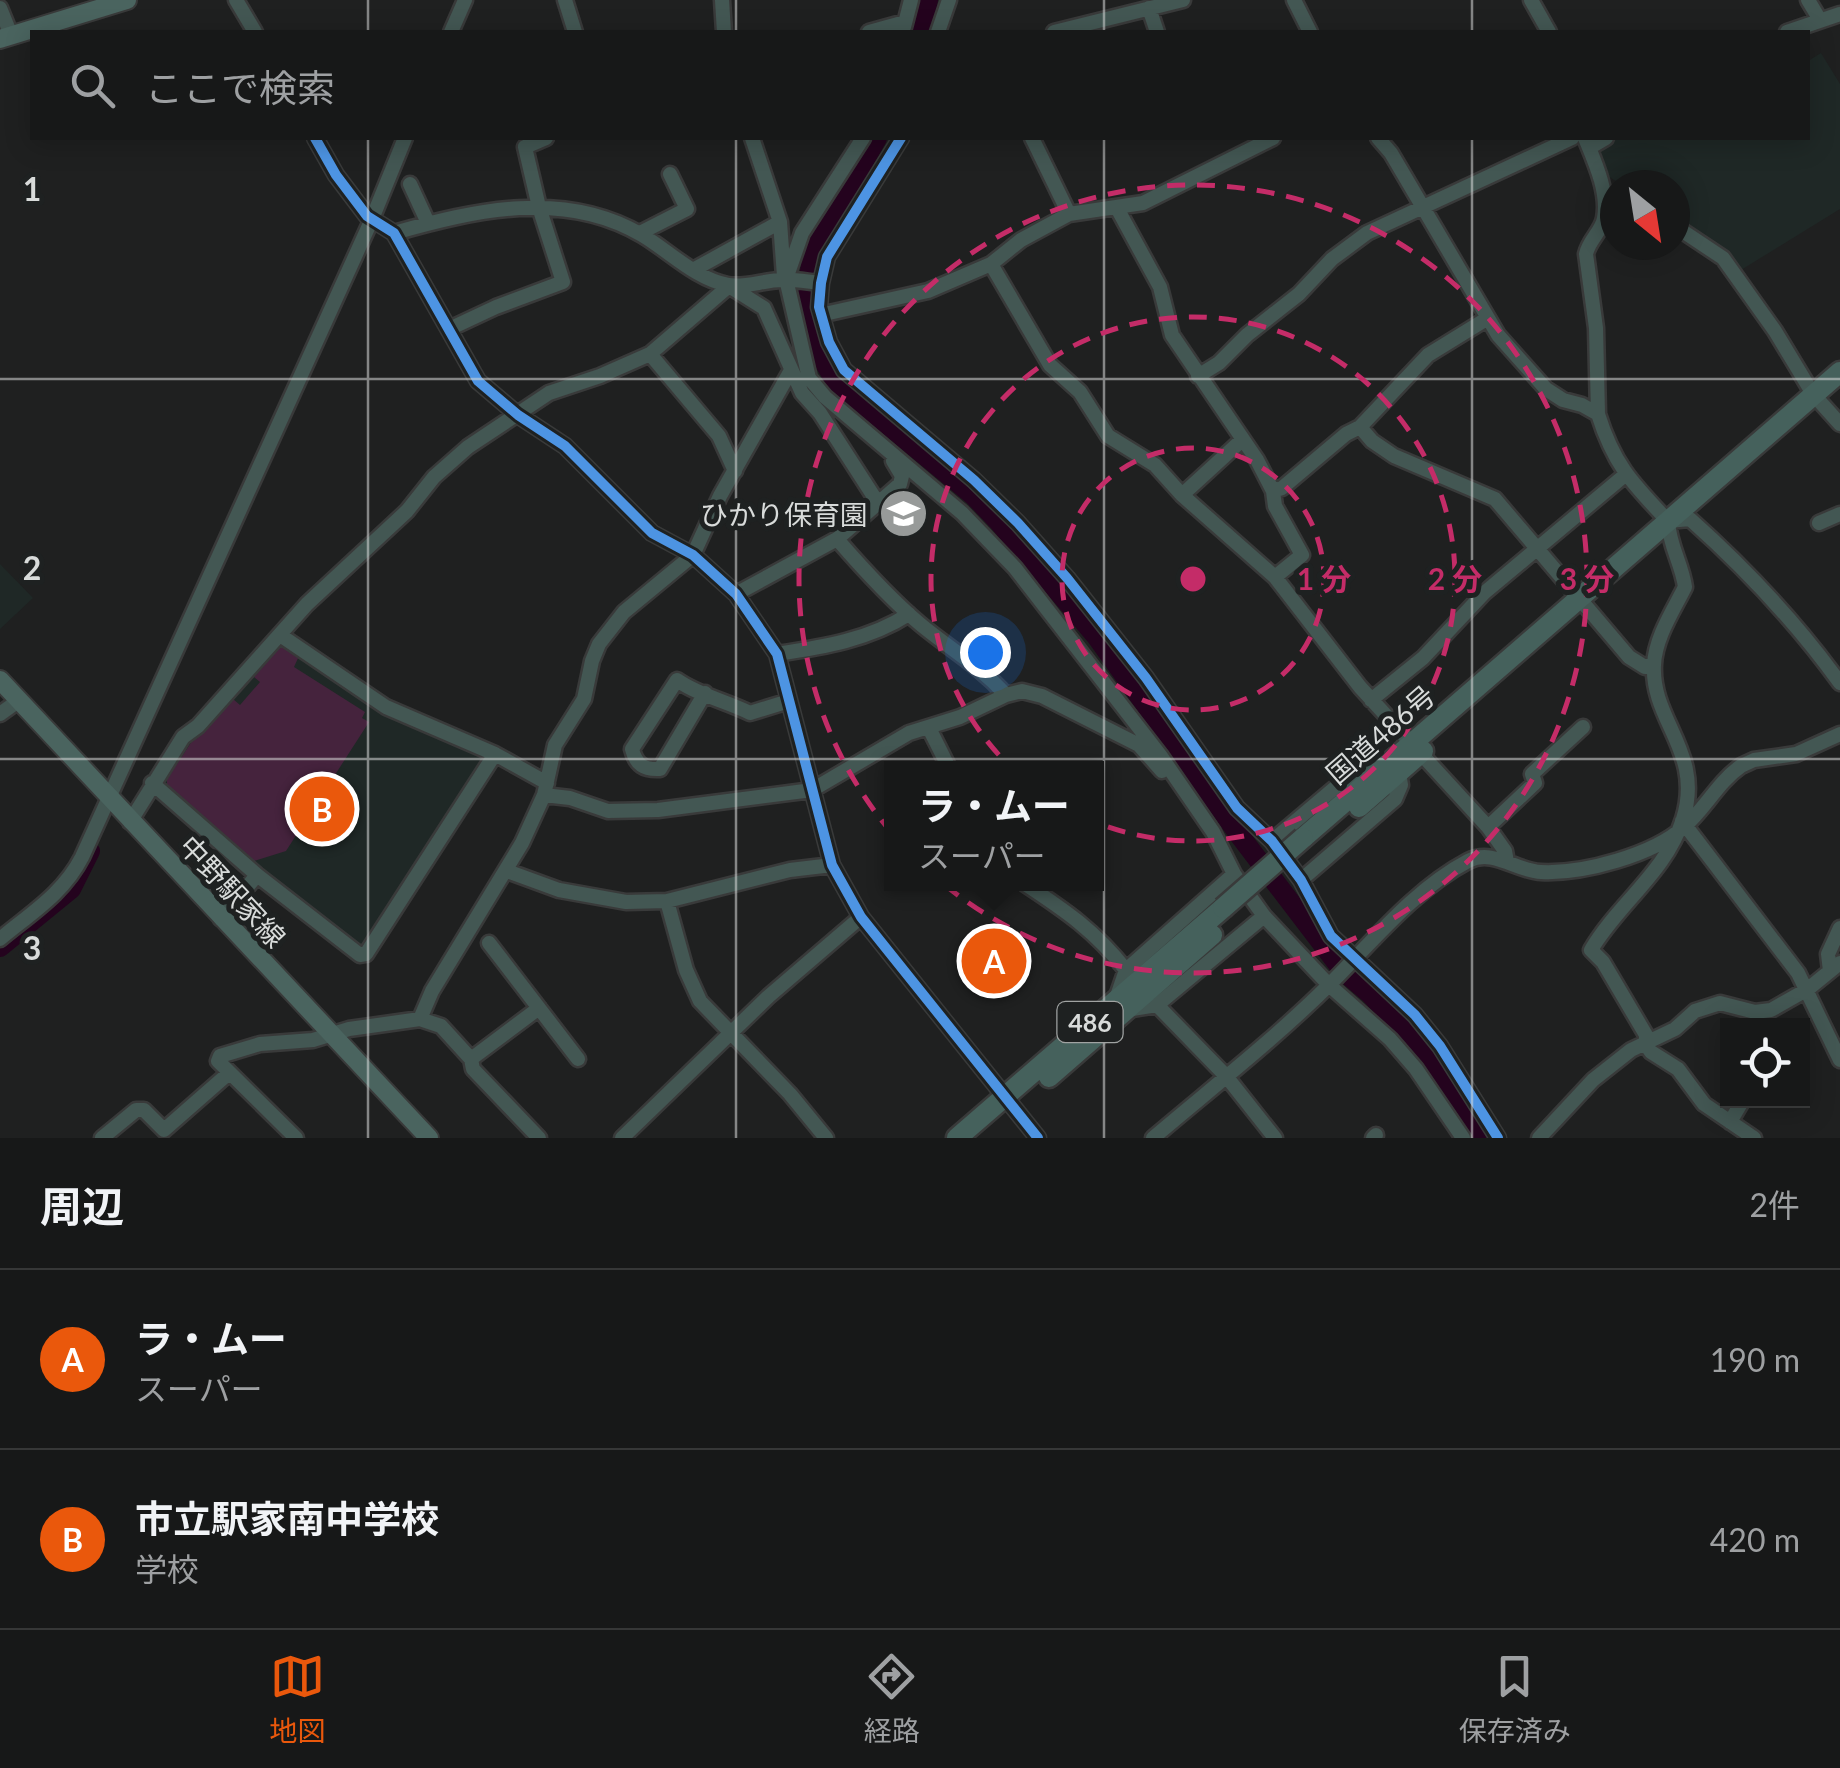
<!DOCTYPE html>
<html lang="ja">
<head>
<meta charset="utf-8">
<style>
  body { margin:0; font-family:Lato,"Noto Sans JP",sans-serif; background:#242525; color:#f1f3f6 }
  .controls { position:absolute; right:30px; bottom:30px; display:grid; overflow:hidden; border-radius:0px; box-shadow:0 5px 25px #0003 }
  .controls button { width:90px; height:90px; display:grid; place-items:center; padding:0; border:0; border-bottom:2px solid #363737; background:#171818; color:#f1f3f6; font:50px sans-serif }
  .compass { position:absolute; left:1600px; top:170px; width:90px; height:90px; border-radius:50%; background:#171818; box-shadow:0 5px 25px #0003; rotate:150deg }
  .you { position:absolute; left:985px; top:652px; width:35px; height:35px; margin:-25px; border:8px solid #fff; border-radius:50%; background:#1a73e8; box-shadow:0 0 0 15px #1a73e833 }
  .badge { display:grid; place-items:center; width:65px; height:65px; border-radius:50%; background:#ea580c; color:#fff; font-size:32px; font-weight:700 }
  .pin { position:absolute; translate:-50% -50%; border:5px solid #fff; box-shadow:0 2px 10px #0006 }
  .popup { position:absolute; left:884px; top:761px; width:220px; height:130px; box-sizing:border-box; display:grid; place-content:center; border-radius:0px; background:#171818; filter:drop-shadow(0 2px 8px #0005); font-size:32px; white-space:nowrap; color:#9ea0a2 }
  .popup b { font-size:38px; color:#f1f3f6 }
  .popup::after { content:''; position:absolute; left:50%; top:100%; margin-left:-20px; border:20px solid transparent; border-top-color:#171818 }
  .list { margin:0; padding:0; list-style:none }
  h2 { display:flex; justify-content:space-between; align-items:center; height:130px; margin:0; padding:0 40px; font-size:42px }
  h2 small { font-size:32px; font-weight:400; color:#9ea0a2 }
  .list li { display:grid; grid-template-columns:65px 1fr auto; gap:30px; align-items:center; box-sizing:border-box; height:180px; padding:0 40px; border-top:2px solid #363737 }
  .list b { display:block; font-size:38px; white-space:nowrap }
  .list p { margin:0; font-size:32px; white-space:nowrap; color:#9ea0a2 }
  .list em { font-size:32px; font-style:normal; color:#9ea0a2 }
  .icon { flex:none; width:55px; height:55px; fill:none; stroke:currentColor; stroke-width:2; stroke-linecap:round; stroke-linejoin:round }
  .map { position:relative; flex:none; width:1840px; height:1138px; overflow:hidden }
  .search { position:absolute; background:#171818; box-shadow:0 5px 25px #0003; left:30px; right:30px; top:30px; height:110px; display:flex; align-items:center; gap:25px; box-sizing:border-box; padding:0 35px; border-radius:0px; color:#9ea0a2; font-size:38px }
  .sheet { height:490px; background:#171818 }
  nav { display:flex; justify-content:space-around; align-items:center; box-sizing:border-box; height:140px; border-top:2px solid #363737; background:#171818; font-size:28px; color:#9ea0a2 }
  nav a { display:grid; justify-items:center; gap:5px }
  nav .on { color:#ea580c }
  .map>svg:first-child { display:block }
  .built { fill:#1f2826 }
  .green { fill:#45233d }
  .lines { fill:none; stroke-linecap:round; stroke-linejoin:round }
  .river { stroke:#24031e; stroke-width:20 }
  .minor-casing { stroke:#393a3a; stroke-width:19 }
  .major-casing { stroke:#393a3a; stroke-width:22 }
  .highway-casing { stroke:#393a3a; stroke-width:25 }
  .minor { stroke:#435753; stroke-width:14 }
  .major { stroke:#4a645f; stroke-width:18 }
  .highway { stroke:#45615c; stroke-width:20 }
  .highway-bridge-casing { stroke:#393a3a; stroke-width:25; stroke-linecap:butt }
  .highway-bridge { stroke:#45615c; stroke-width:20 }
  .cycleway-casing { stroke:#1e2121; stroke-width:16 }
  .cycleway { stroke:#4d94e3; stroke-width:10 }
  .grid { fill:none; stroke:#d8dbda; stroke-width:2.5; stroke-opacity:0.55 }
  .ring { fill:none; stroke:#c42c68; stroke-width:5; stroke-dasharray:18 12 }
  .labels { text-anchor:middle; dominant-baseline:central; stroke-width:10; stroke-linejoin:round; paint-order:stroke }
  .shield { fill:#1e2121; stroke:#a0a3a2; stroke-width:2.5 }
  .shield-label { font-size:25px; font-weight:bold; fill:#d8dbda }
  .poi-label { font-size:28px; fill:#d8dbda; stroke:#1e2121; text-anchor:end }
  .street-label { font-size:28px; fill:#d8dbda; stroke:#1e2121 }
  .grid-label { font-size:32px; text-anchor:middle; font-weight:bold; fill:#d8dbda; stroke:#1e2121; stroke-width:10; stroke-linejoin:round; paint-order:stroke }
  .centre { fill:#c42c68; stroke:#1e2121; stroke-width:5 }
  .ring-label { font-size:30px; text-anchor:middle; font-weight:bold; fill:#c42c68; stroke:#1e2121; stroke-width:10; stroke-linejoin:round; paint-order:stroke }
</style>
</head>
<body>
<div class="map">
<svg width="1840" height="1138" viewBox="0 0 1840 1138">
  <rect width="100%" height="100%" fill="#1f2020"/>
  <path class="built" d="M1821,53l19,31v125l-99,61 -66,-50v-35h-53l-17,-11 -8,-19 2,-8 17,-9h192v-77z
    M0,564l33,34 -33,31z
    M281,642l207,117 -125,189 -6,1 -143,-112 -50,-53 25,-44z"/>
  <path class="green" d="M281,646l18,10 -5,11 71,45 -3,6 7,4 -83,129 -38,12 -81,-78v-6l25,-38 41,-42 7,6 20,-23 -6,-5z"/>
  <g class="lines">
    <path class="river" d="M922,32l6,-32
      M877,138l-65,115 -5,46 10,51 19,32 138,114 24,25 98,115 144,200 103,135 27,23 48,51 67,93
      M0,947l71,-58 19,-38"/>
    <defs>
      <path id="minor" d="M236,0l19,32
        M565,0l10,32
        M722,0l2,32
        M1294,0l16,32
        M1531,0l18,32
        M1808,0l12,20
        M0,8l11,27
        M1149,8l8,24
        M904,27l7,-27
        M451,32l14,-32
        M869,32l36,-10
        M938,32l11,-32
        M1054,32l129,-32
        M1787,32l53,-18
        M315,138l21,37 31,41 27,17 84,148 40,34 47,31 87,87 41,22 43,39 41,60 55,211 29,52 177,221
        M752,138l28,84 4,54
        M863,138l-61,95 -16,46 23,99 16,19 137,116 53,55 145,187 53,77 21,42 30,42 65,69 61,54 26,30 47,69
        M901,138l-74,119 -6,26 -2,24 10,35 15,28 130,110 44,43 49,55 79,100 91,130 35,33 29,39 30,56 84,79 25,31 58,92
        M1032,138l37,76
        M1378,138l13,15 107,182 48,54 17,11 19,5 16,9c16,51 34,69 70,107l22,-2c56,50 106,103 150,164
        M1585,138c9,22 24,54 19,80 -2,13 -15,22 -18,36l10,74 2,86
        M1589,148l17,-10
        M410,184l18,39
        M1117,208l43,79 12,48 85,125 16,31 2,15 27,49 -27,22
        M1675,226l48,32 52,73 38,63 27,30
        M394,233c81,-23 170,-44 248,2 27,16 54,44 86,50 17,3 37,-5 54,-5 13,-1 26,2 39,3
        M640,233l47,-24 -17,-35
        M991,264l59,101 30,27 28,44 47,29 27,30 93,82 85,110 128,140 17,24 2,11
        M693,270l87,-48
        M829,313l99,-22 63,-27 30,-24 48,-26 74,-11 130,-65
        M449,329l47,-22 67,-25 -24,-75 -14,-60 21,-9
        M650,354l69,82 16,35
        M1198,376l21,-13 28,-28 52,-41 33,-35 35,-26 205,-95
        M1360,427l12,14 22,15 101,43 134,158 16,10 9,-3
        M1273,491l9,-3 64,-54 14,-7 68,-72 60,-37
        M1182,495l60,-55
        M1668,521c1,24 14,43 17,66 -12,24 -30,51 -31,78 -3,56 50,87 29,154 -17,53 -65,85 -92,131l12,12 43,73v10l5,7 27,17 26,35 50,34
        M1819,523l21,-9
        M837,539c26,30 52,59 83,85 30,25 59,41 86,71
        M736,594l101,-55 63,-55 2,-8 -9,-15
        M280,635l106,72 109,47 52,29
        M777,654c46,-7 92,-14 132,-40
        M705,693l-45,76c-16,1 -24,-4 -28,-20l45,-69c21,15 49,21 73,33l39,-12
        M1371,700l52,-42 61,-65 141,-118
        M0,714l18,-13
        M929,728l20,40
        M152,783l105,92 103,80 6,-1 129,-200
        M544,795l26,3 38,13 50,-1 154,-20 97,-57 51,-16 46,-22 16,-4 20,5 97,49 23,26
        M1682,821l116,152 42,87
        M130,822l53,-85 15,-11 109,-122 100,-93 27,-34 34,-30 81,-54 51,-17 50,-22 79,-68 35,22 38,85 18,20 58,90
        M1488,827l47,-44 -3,-9 51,-47
        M1272,841l90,-76 10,-5 14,5
        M507,871l52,19 67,12 41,-1 123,-31 42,-5
        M1301,880l94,-81 6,-14 -2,-12
        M1025,884c41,27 70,47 101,86l-10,29
        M667,901l19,69 14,31 90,93 36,44
        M221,919l36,-44
        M0,939c31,-26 63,-45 82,-82l290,-638 33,-81
        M489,943l89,116
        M1126,970l108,-96
        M1830,971l-2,-17 12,-26
        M1157,1005l107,-89
        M1126,1010l31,-5 69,71 49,62
        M420,1019l12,-28 90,-148 22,-48 11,-50 29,-46 8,-38 7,-17 25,-32 69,-57 27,-59 70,-124
        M471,1059l68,-51
        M1730,1122l13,-22
        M102,1138l34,-28h8l20,20 65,-57
        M296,1138l-78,-77 2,-5 40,-12 53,-4 36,-11 71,-10 21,7 30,33 2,10 66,69
        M622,1138l147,-142 92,-79
        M1153,1138c60,-51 123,-100 179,-156 41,-41 83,-93 136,-121 25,-13 48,10 73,11 42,2 112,-17 143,-45 21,-18 34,-45 57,-61l13,-6 42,-6 44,-20
        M1373,1138l3,-3
        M1539,1138l54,-58 38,-30 44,-21 20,-18 25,-8 35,9 16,-2 37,-21 32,-26"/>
      <path id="major" d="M0,39l127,-39
        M0,680l429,458"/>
      <path id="highway" d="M1359,807l64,-56
        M1303,838l537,-466
        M1049,1077l163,-142
        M957,1138l266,-230"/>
    </defs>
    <use href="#minor" class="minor-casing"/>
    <use href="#major" class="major-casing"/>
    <use href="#highway" class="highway-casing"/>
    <use href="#minor" class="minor"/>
    <use href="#major" class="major"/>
    <use href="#highway" class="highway"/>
    <defs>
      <path id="highway-bridge" d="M1223,908l80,-70"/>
    </defs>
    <use href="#highway-bridge" class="highway-bridge-casing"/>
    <use href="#highway-bridge" class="highway-bridge"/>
    <defs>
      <path id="cycleway" d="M315,138l21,37 31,41 27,17 84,148 40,34 47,31 87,87 41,22 43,39 41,60 55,211 29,52 177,221
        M901,138l-74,119 -6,26 -2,24 10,35 15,28 130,110 44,43 49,55 79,100 91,130 35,33 29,39 30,56 84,79 25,31 58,92"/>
    </defs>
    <use href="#cycleway" class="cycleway-casing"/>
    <use href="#cycleway" class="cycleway"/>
  </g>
  <path class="grid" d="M368,0v32M736,0v32M1104,0v32M1472,0v32M368,138v1000M736,138v1000M1104,138v1000M1472,138v1000M0,379h1840M0,759h1840"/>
  <g class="ring">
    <circle cx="1193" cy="579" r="131"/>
    <circle cx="1193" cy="579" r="262"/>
    <circle cx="1193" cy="579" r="394"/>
  </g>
  <defs>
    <symbol id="school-disc" viewBox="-11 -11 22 22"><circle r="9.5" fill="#979a99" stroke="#1e2121"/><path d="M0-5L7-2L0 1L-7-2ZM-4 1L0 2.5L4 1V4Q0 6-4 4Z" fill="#fff"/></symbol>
  </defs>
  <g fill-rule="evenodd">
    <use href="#school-disc" x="876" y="486" width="55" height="55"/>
  </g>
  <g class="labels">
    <rect class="shield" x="1057.5" y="1002" width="65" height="40" rx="8"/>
    <g class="shield-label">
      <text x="1090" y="1022">486</text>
    </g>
    <g class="poi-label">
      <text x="868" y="514">ひかり保育園</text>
    </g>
    <g class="street-label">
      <text transform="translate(1380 734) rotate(-41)">国道486号</text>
      <text transform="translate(233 891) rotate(47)">中野駅家線</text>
    </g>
  </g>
  <g class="grid-label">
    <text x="32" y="201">1</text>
    <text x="32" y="580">2</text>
    <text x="32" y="960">3</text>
  </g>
  <circle cx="1193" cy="579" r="15" class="centre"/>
  <g class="ring-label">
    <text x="1324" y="590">1 分</text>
    <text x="1455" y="590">2 分</text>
    <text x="1587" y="590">3 分</text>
  </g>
</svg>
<div class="controls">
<button><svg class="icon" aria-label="locate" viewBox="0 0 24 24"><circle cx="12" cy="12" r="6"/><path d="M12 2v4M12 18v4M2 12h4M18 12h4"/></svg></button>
</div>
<svg class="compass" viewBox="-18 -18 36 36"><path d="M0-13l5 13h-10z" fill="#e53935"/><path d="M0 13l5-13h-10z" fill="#9ea0a2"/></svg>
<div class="you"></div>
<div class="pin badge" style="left:994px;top:961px">A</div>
<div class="popup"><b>ラ・ムー</b>スーパー</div>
<div class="pin badge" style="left:322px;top:809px">B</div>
<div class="search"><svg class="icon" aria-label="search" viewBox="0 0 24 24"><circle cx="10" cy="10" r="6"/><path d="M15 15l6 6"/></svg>ここで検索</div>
</div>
<section class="sheet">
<h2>周辺<small>2件</small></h2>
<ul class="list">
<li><span class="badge">A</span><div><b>ラ・ムー</b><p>スーパー</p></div><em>190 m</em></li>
<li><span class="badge">B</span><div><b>市立駅家南中学校</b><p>学校</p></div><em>420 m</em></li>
</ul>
</section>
<nav>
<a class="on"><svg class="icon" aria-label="map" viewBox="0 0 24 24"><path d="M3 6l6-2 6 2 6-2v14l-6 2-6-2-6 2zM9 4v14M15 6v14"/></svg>地図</a>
<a><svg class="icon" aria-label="directions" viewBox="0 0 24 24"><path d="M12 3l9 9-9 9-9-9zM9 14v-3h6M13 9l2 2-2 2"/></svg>経路</a>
<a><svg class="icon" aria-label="saved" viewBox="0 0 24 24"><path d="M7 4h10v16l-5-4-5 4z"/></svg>保存済み</a>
</nav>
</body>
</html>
